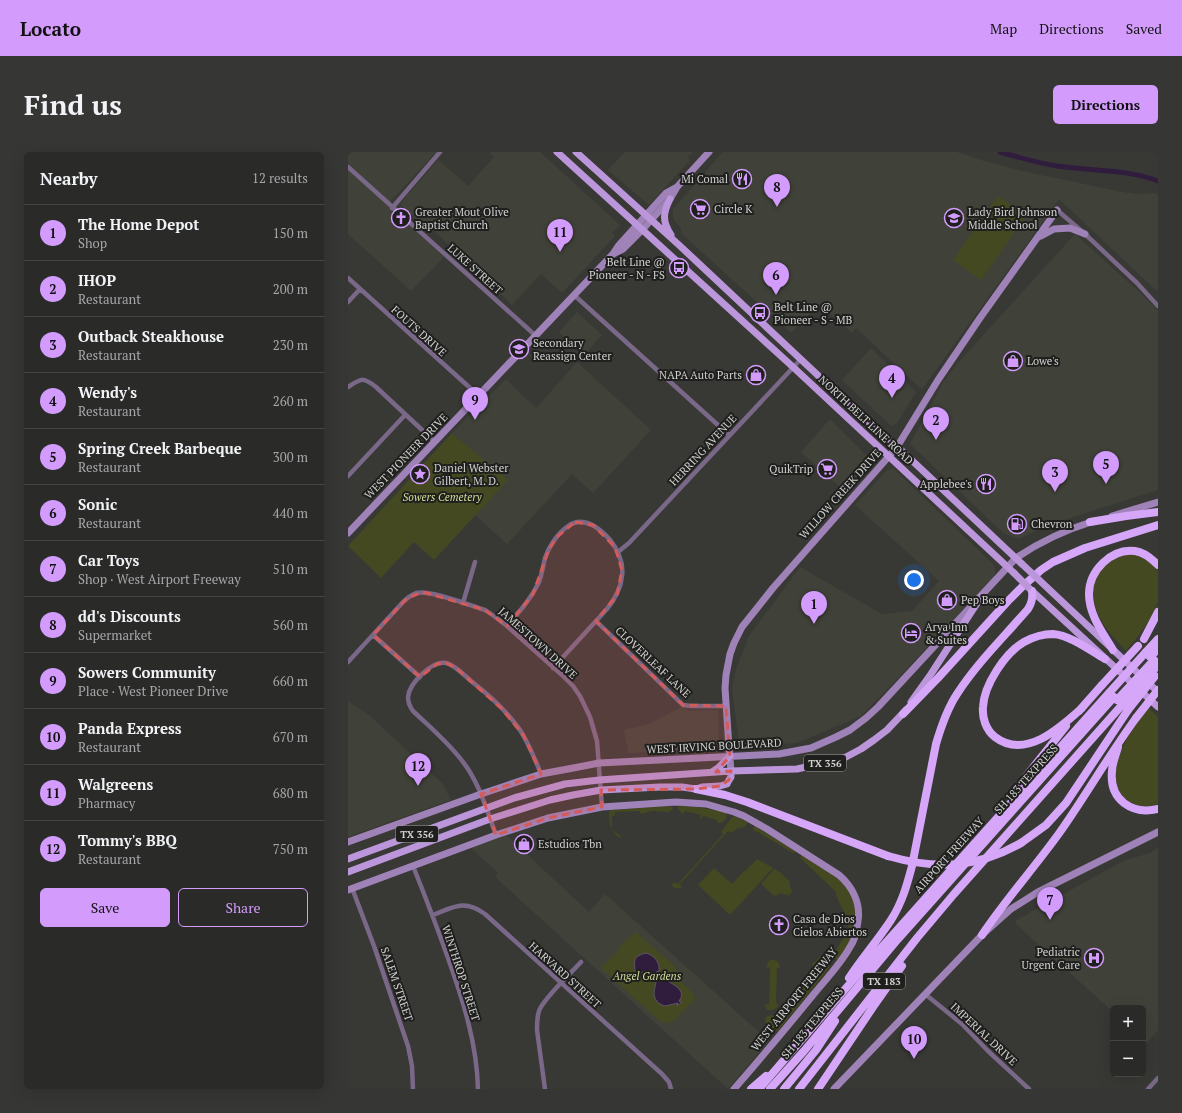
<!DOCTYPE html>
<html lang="en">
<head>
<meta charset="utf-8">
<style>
  body { margin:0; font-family:"PT Serif",serif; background:#363634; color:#f1f3f6 }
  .controls { position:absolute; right:12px; bottom:12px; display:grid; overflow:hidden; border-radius:6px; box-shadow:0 4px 16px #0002 }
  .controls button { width:36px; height:36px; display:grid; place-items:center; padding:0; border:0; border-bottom:1px solid #464645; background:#2a2a28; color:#f1f3f6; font:20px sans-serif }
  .you { position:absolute; left:566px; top:428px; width:14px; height:14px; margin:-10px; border:3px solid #fff; border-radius:50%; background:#1a73e8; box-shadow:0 0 0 6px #1a73e833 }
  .badge { display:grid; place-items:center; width:26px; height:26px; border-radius:50%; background:#d39cfc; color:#111; font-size:13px; font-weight:700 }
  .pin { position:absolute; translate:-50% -33px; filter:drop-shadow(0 1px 2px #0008) }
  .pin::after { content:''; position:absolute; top:21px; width:14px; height:12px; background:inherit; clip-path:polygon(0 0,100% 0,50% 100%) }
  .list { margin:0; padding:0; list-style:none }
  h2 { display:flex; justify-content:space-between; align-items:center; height:52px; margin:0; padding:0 16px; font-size:17px }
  h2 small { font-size:13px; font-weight:400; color:#a5a7a8 }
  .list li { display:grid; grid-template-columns:26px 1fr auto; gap:12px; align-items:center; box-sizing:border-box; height:56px; padding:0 16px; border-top:1px solid #464645 }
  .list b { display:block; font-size:15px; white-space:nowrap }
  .list p { margin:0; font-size:13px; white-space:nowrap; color:#a5a7a8 }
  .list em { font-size:13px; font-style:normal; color:#a5a7a8 }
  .actions { display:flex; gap:8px; padding:12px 16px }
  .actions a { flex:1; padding:9px 0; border:1px solid #d39cfc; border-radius:6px; text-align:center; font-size:14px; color:#d39cfc }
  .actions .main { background:#d39cfc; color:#111 }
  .map { position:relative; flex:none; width:810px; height:937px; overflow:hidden; border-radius:6px }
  header { display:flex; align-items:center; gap:24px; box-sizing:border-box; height:56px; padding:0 20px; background:#d39cfc; color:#111 }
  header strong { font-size:19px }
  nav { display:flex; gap:22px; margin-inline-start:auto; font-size:14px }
  .intro { display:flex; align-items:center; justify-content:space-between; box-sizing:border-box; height:96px; padding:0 24px }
  h1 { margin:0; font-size:28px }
  .button { padding:10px 18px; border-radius:6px; background:#d39cfc; color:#111; font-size:14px; font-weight:700 }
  main { display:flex; gap:24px; padding:0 24px }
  aside { flex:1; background:#2a2a28; border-radius:6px; box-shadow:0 4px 16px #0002 }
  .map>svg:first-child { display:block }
  .built { fill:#404239 }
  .green { fill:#444921 }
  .water { fill:#301d3d; stroke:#605369 }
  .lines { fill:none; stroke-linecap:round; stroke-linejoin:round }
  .canal { stroke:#301d3d; stroke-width:5 }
  .street { stroke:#7a6889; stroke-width:4.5 }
  .secondary { stroke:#9f82b7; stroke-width:7 }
  .primary { stroke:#bc96da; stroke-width:7 }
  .highway { stroke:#d6a7f9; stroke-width:8 }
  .primary-bridge { stroke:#bc96da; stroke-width:7 }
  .highway-bridge { stroke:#d6a7f9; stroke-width:8 }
  .marked { fill:#d45b5a; fill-opacity:0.2; stroke:#d45b5a; stroke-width:3; stroke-dasharray:8 5; stroke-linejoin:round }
  .labels { text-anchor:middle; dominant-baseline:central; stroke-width:4; stroke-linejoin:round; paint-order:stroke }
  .shield { fill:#1f1f1e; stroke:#9c9c9b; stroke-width:1 }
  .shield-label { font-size:10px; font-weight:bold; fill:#d1d1d0 }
  .poi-label { font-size:11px; fill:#d1d1d0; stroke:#1f1f1e; text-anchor:start }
  .street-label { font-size:11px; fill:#d1d1d0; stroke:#1f1f1e }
  .park-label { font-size:11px; font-style:italic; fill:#d3dd96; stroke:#1f1f1e }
</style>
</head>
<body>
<header>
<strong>Locato</strong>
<nav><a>Map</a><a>Directions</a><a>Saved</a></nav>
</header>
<div class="intro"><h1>Find us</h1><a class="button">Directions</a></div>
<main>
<aside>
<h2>Nearby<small>12 results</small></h2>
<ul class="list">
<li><span class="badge">1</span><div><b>The Home Depot</b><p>Shop</p></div><em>150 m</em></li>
<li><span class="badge">2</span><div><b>IHOP</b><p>Restaurant</p></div><em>200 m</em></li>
<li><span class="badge">3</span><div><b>Outback Steakhouse</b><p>Restaurant</p></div><em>230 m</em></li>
<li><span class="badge">4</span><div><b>Wendy's</b><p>Restaurant</p></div><em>260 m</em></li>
<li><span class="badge">5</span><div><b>Spring Creek Barbeque</b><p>Restaurant</p></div><em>300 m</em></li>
<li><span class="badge">6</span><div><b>Sonic</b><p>Restaurant</p></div><em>440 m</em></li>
<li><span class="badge">7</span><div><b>Car Toys</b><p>Shop · West Airport Freeway</p></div><em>510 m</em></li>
<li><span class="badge">8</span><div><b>dd's Discounts</b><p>Supermarket</p></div><em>560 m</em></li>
<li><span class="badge">9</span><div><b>Sowers Community</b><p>Place · West Pioneer Drive</p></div><em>660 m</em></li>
<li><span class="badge">10</span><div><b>Panda Express</b><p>Restaurant</p></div><em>670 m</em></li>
<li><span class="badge">11</span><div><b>Walgreens</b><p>Pharmacy</p></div><em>680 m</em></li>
<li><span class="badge">12</span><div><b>Tommy's BBQ</b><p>Restaurant</p></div><em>750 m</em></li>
</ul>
<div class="actions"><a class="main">Save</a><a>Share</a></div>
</aside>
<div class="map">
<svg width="810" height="937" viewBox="0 0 810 937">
  <rect width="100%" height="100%" fill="#383835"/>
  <path class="built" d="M0,0h88l-49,53 57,52 -33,34 -63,-57z
    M144,0h48l80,73 -8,8 3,3 -53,57 -21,-19 -29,31 -23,-23 -57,-53 -3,1 -29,-26 38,-44 30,26 26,-29 -4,-4z
    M277,0h68l-5,5 2,3 -41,45 -41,-35z
    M375,0h234l27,9 38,10 100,21 16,2 16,-1 4,2v95l-1,1 -98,-92 -136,189 -4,-1 -63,-59 -4,5 -33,-29 -28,29 -110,-100v-6l-5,-4 -3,-6v-8z
    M727,82l73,66 10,11v179l-110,35 -29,14 -16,-6 -93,-89 32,-60 15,-20z
    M229,160l25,23 -18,20 -25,-23z
    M523,196l45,44 -19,31 -6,3 -49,-46z
    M229,210l74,68 -58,63 -21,-19 -65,70 -32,-29 32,-35 -55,-47 54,-54 30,29z
    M482,267l38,38 1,2 -2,6 -24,25 -42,-38z
    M544,317l3,1 98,94 2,5v5l-3,5 -92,97 -39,40 -64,27 -53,4 -5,-3 -7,-56 4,-19 13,-33 51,-69 82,47 30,-3 27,-30 -84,-76 32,-35z
    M0,549l21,14 73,68 9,17 -103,37z
    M333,555l9,4 28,-1 1,32 -1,8 -90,3 -4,-23 25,-6z
    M158,683l83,77 16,-18 164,147 -41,48 -233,-212 3,-4 -27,-25z
    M810,696v182l-11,13 -4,-3v-32h-30v4l-95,-86 -3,-5 88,-49 23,-12 24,-7z"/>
  <path class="green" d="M650,44l28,20 -45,64 -28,-20z
    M104,281l56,47 -74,80 -20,-18 -33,36 -33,-32z
    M776,402h11l14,6 6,5 3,6v31c-6,18 -20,34 -32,49 -10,-11 -21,-22 -27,-35 -10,-20 -7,-45 14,-57 3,-2 8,-3 11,-5z
    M800,555l10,10v87c-11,4 -24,3 -32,-5 -28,-25 7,-70 22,-92z
    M322,654l2,1 1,2 -4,3 -17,-1 -11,3 -1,-3 -25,1v3l-3,1v13l8,7 3,-2 -4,4c-9,-9 -10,-14 -10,-26l2,-2z
    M332,654l17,1 27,5 2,1 1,4c-3,4 -5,7 -10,6v-3l-14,-4 -2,3 -1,-1 1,-3 -16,-4 -1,2 -2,1 -4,-5v-2z
    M386,664l13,6 1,1 -3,4 -7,1 -7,5 -3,-2 -48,53 2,3c-4,2 -7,2 -11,-2l4,-3 3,2 45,-50 -2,-2 11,-15z
    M407,674l40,25v1l-2,1 -35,-21 -4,-1 -1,-3z
    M454,702l40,26 12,19 3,17 -5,22 -14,21h-5l-6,-5h6l15,-22c4,-12 -11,-29 -13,-41l-35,-33z
    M409,707l16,9 -41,45 -3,1 -31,-29 16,-17 18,16 12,-13h1z
    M426,717l7,4 9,9v6l3,3 -5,5 -2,-2 -2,1 -2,-2 -8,3 -13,-12z
    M287,780l39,33 2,3 1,10 17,16 1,5 -22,23 -11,1 -61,-55 20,-21 -1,-2 2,-2h2z
    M472,804l9,8 1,3 -39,48 -3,2 -1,3 -9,11h-2l-10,-8 -1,-5c5,-4 10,-3 15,0l6,-7 -3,-3 6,-7 4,2 6,-8 -2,-4 5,-5 4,1 6,-7 -2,-2 1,-3 5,1 1,-8 -4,-2 -1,-3 3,-1z
    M422,808c6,-1 10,2 10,8h-3l-1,35 3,1c-3,6 -6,6 -12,6l-2,-4v-1l4,-1 1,-36 -4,-1 2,-5z"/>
  <path class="water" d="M298,801c8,2 14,9 13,18l-3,1 -2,2c-6,-4 -14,0 -19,-3 -1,-12 -1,-15 11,-18z
    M309,821h2v2c8,8 30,13 20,26l1,1h2l-5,4 1,-3 -13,3c-16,-5 -10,-17 -8,-29l-2,-3z"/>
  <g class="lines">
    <path class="canal" d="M652,0c18,5 37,11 57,14 34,5 69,3 101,15"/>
    <path class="street" d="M0,15l188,169
      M44,56l48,-56
      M709,58l28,24 52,49 21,23
      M0,126l131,118
      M226,143l155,140
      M0,150l12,-13
      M0,235c14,-9 15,-10 28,0l59,55
      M0,324l57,-61
      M270,400l11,-9 172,-184
      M115,451l12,-41
      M248,469l87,84 8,1h35
      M159,474c12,-14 24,-27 32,-44 3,-8 4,-16 6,-24 4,-12 13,-25 23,-32 20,-14 44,12 51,29 3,7 4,14 3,21 -1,13 -7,23 -15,33l-54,59
      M25,483l47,42
      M0,510l55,-60c4,-4 8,-7 13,-9 15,-3 53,12 69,17l9,6 13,10 55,49 11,11 7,10 10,21 7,24 5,66
      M148,683c-9,-24 -17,-53 -33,-73 -14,-19 -33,-35 -50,-51 -3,-4 -5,-8 -5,-14 1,-13 24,-37 38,-34 9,2 18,12 25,18 18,14 36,30 49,49 9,14 15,29 21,44
      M65,714c12,30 24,61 35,92 15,42 29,86 30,131
      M4,736l22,58 34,100 4,20 1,23
      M85,763c21,-8 31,-16 52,-1l177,160 7,8 2,7
      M577,842l37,30 26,27 41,38
      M197,937l-8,-59c0,-7 0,-13 2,-19 4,-12 33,-39 42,-49
      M800,937l10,-11"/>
    <path class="secondary" d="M693,84l13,-7 16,-1 15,6
      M265,102l10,-5 20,-20 27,-30 7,-12 32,-35
      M764,364l46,-14
      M0,381l265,-279 6,-9 47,-52 11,-6
      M383,619l-2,-23 -4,-60 1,-13 4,-21 4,-11 8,-16 31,-39 124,-141 41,-67 42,-62 77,-108
      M0,690l133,-48 60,-20 27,-5 31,-6 180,-9 32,-6 25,-11 14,-7 16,-12 12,-11 138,-149c25,-17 49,-28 78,-37
      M0,738l148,-55 52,-17 54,-11 74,-5 30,2 28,8 10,4 23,13 72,46c13,11 22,28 19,46 -1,9 -3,19 -8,26 -10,18 -25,33 -37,48 -26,32 -52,63 -79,94
      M486,937l148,-154 29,-26 27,-17 120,-60"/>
    <path class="primary" d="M209,0l236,215 221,206
      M228,0l103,93 177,166 47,41 119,112
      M322,47c-7,14 -8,22 1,36
      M689,426l121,114
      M682,437l128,118
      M563,550l20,-28 50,-77
      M364,620l6,-4 12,-12
      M0,707l166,-61 51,-14 34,-4 132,-9 66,-2 32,-7 17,-5 15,-8 13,-9 13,-10 19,-20
      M0,720l142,-53 60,-19 23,-5 28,-5 59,-3h22l14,2 6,-2 18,-1 7,-2 2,-4 2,-3v-6"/>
    <path class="highway" d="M742,370l36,-6 32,-4
      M796,487l14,-27
      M765,498c-10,-17 -24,-35 -24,-56 0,-23 22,-46 46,-43 9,1 17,8 23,14
      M798,500l12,-13
      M802,505l8,-8
      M734,556c-22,20 -57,52 -87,29 -9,-7 -13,-19 -12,-30 1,-22 22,-54 41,-65 9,-5 19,-8 29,-8 17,1 38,17 52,25
      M731,559l23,-26
      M555,562l35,-36 70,-77 14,-14 19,-17 12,-8 32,-14 73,-23
      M770,595c-2,8 -6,16 -6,24 -3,29 20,44 46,38
      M348,637l29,6 22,7 141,54
      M665,642l7,-10 46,-58
      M673,691l25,-18 20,-22 62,-93
      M634,783c24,-36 53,-68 78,-103 26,-37 49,-77 76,-114
      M501,826c13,-20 29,-38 42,-58 11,-17 16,-35 21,-54l24,-122c5,-17 11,-35 21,-50 20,-31 47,-57 71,-85 4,-6 5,-11 4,-18
      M403,937l15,-13
      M411,937l113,-131 237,-265
      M422,937l34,-38 94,-112 216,-242
      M436,937l32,-39 19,-29
      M451,937l118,-151 37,-44 168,-189
      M470,937l55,-82 29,-41"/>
    <path class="primary-bridge" d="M674,412l15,14
      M666,421l14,14"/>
    <path class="highway-bridge" d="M754,533l36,-39
      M761,541l37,-41
      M769,548l37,-40
      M774,553l36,-40
      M780,558l27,-34
      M788,566l22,-28
      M540,704c48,14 90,12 133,-13"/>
  </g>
  <path class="marked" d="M227,370l18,3 22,22 7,23 -5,25 -21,26 87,84 43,1 4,50 -14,16 15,-1 -2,9 -9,6 -24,3 -95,1 1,17 -54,11 -52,17 -15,-41 60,-20 -17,-38 -22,-27 -46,-41 -10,-5 -9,1 -17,13 -47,-42 34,-37 16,-6 62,18 22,16 26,-32 16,-45 8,-12z"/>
  <defs>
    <symbol id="restaurant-ring" viewBox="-11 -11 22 22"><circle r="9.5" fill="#1f1f1e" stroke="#d39cfc" stroke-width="1.5"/><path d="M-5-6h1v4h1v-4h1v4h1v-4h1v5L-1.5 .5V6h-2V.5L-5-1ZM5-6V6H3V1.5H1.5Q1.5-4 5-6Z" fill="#d39cfc"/></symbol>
    <symbol id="supermarket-ring" viewBox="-11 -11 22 22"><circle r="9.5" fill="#1f1f1e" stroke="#d39cfc" stroke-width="1.5"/><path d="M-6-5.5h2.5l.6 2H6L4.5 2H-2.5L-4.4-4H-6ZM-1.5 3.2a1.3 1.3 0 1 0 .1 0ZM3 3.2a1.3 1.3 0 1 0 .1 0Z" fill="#d39cfc"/></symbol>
    <symbol id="church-ring" viewBox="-11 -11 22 22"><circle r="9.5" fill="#1f1f1e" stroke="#d39cfc" stroke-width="1.5"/><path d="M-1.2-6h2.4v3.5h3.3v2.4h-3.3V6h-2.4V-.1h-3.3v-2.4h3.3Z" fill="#d39cfc"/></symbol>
    <symbol id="school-ring" viewBox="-11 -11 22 22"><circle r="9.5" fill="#1f1f1e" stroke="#d39cfc" stroke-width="1.5"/><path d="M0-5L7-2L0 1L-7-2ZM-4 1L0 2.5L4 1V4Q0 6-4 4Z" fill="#d39cfc"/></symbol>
    <symbol id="bus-ring" viewBox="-11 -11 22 22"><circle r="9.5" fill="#1f1f1e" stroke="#d39cfc" stroke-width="1.5"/><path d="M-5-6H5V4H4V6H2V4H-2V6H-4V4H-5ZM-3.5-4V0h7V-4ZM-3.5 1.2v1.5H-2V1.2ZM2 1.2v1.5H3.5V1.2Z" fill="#d39cfc"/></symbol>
    <symbol id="shop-ring" viewBox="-11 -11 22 22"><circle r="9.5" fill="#1f1f1e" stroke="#d39cfc" stroke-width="1.5"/><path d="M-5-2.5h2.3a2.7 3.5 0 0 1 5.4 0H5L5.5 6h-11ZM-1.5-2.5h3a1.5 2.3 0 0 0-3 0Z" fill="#d39cfc"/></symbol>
    <symbol id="sight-ring" viewBox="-11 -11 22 22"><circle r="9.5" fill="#1f1f1e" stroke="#d39cfc" stroke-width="1.5"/><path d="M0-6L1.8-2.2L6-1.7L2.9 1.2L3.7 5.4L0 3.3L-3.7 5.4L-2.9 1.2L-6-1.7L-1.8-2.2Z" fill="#d39cfc"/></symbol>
    <symbol id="fuel-ring" viewBox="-11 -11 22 22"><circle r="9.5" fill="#1f1f1e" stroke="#d39cfc" stroke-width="1.5"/><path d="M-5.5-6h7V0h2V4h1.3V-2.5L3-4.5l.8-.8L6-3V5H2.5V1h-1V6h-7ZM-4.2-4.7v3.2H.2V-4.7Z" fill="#d39cfc"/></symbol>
    <symbol id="hotel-ring" viewBox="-11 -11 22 22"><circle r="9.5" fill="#1f1f1e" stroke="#d39cfc" stroke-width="1.5"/><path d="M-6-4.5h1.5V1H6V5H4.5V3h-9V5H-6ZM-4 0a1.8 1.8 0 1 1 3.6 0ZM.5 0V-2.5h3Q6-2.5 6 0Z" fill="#d39cfc"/></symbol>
    <symbol id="hospital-ring" viewBox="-11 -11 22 22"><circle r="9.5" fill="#1f1f1e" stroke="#d39cfc" stroke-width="1.5"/><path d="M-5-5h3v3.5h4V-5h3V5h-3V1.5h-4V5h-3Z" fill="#d39cfc"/></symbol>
  </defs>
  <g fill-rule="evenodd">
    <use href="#restaurant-ring" x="383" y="16" width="22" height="22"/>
    <use href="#supermarket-ring" x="341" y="46" width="22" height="22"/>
    <use href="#church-ring" x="42" y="55" width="22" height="22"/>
    <use href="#school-ring" x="595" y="55" width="22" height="22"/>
    <use href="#bus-ring" x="320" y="105" width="22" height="22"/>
    <use href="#bus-ring" x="401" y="150" width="22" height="22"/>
    <use href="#school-ring" x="160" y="186" width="22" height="22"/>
    <use href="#shop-ring" x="654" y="198" width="22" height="22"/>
    <use href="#shop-ring" x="397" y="212" width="22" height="22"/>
    <use href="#supermarket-ring" x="468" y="306" width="22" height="22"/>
    <use href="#sight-ring" x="61" y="311" width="22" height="22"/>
    <use href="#restaurant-ring" x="627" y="321" width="22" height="22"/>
    <use href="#fuel-ring" x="658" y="361" width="22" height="22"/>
    <use href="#shop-ring" x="588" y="437" width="22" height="22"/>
    <use href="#hotel-ring" x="552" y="470" width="22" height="22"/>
    <use href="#shop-ring" x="165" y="681" width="22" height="22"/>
    <use href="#church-ring" x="420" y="762" width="22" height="22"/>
    <use href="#hospital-ring" x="735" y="795" width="22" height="22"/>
  </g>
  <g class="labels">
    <g class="shield">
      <rect x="456" y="603" width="42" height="16" rx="3"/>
      <rect x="48" y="674" width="42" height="16" rx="3"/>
      <rect x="515" y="821" width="42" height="16" rx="3"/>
    </g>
    <g class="shield-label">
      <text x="477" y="611">TX 356</text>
      <text x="69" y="682">TX 356</text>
      <text x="536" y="829">TX 183</text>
    </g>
    <g class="poi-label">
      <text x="380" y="27" text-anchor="end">Mi Comal</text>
      <text x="366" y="57">Circle K</text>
      <text x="67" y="60">Greater Mout Olive<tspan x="67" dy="13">Baptist Church</tspan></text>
      <text x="620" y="60">Lady Bird Johnson<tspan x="620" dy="13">Middle School</tspan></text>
      <text x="317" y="110" text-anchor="end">Belt Line @<tspan x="317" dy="13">Pioneer - N - FS</tspan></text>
      <text x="426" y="155">Belt Line @<tspan x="426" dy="13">Pioneer - S - MB</tspan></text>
      <text x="185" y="191">Secondary<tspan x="185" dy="13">Reassign Center</tspan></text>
      <text x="679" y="209">Lowe's</text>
      <text x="394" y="223" text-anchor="end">NAPA Auto Parts</text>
      <text x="86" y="316">Daniel Webster<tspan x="86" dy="13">Gilbert, M. D.</tspan></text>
      <text x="465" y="317" text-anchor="end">QuikTrip</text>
      <text x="624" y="332" text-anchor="end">Applebee's</text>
      <text x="683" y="372">Chevron</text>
      <text x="613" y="448">Pep Boys</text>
      <text x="577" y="475">Arya Inn<tspan x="577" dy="13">&amp; Suites</tspan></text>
      <text x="190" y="692">Estudios Tbn</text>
      <text x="445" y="767">Casa de Dios<tspan x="445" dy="13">Cielos Abiertos</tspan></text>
      <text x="732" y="800" text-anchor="end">Pediatric<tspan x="732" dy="13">Urgent Care</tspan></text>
    </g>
    <g class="street-label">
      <text transform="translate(127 117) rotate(42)">LUKE STREET</text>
      <text transform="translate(71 179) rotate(42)">FOUTS DRIVE</text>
      <text transform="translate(518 268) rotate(43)">NORTH BELT LINE ROAD</text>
      <text transform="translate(355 298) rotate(-47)">HERRING AVENUE</text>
      <text transform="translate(58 304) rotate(-46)">WEST PIONEER DRIVE</text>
      <text transform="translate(492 342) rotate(-48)">WILLOW CREEK DRIVE</text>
      <text transform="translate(190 491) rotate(42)">JAMESTOWN DRIVE</text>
      <text transform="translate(305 510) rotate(43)">CLOVERLEAF LANE</text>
      <text transform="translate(366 594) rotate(-3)">WEST IRVING BOULEVARD</text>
      <text transform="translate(678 627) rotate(-48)">SH 183 TEXPRESS</text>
      <text transform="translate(601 703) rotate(-48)">AIRPORT FREEWAY</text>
      <text transform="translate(113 821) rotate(72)">WINTHROP STREET</text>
      <text transform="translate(217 823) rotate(42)">HARVARD STREET</text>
      <text transform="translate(49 832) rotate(71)">SALEM STREET</text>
      <text transform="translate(446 847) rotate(-51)">WEST AIRPORT FREEWAY</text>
      <text transform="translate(464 871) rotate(-50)">SH 183 TEXPRESS</text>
      <text transform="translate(636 882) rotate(43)">IMPERIAL DRIVE</text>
    </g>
    <g class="park-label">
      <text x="94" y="345">Sowers Cemetery</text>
      <text x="299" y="824">Angel Gardens</text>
    </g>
  </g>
</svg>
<div class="controls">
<button>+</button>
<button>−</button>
</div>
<div class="you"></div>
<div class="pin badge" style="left:466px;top:472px">1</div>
<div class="pin badge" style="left:588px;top:288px">2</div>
<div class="pin badge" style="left:707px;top:340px">3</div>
<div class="pin badge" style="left:544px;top:246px">4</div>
<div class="pin badge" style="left:758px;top:332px">5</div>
<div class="pin badge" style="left:428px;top:143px">6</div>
<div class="pin badge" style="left:702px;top:768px">7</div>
<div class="pin badge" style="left:429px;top:55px">8</div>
<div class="pin badge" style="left:127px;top:268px">9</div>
<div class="pin badge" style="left:566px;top:907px">10</div>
<div class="pin badge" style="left:212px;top:100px">11</div>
<div class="pin badge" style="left:70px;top:634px">12</div>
</div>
</main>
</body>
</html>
